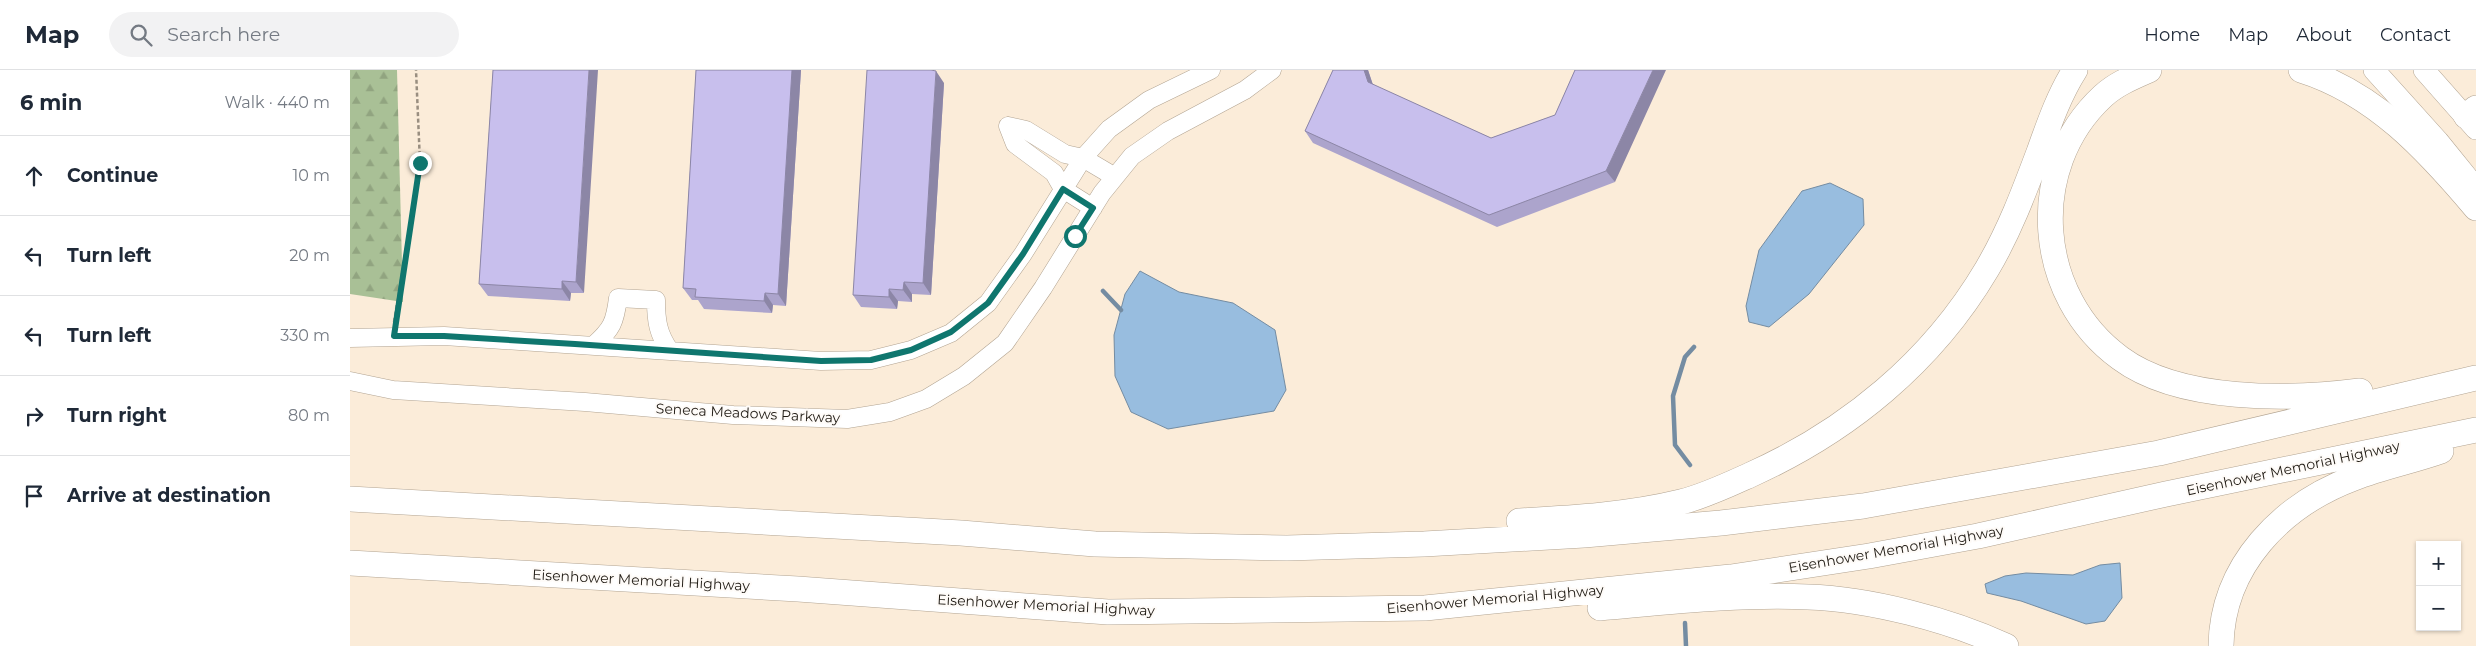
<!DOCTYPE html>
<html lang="en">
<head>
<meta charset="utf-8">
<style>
  body { margin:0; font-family:Montserrat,sans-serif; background:#f2f2f3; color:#1f2937 }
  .controls { position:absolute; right:15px; bottom:15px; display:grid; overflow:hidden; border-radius:0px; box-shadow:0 1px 4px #0004 }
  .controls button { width:45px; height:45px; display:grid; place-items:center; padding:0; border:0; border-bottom:1px solid #e0e1e3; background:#fff; color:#1f2937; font:25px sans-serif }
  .stop { position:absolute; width:15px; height:15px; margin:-11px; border:4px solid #0f766e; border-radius:50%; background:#fff }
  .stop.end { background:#0f766e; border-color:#fff; box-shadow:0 1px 5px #0008 }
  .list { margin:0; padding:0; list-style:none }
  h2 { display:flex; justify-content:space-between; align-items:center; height:65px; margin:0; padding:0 20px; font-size:21px }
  h2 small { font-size:16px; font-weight:400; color:#747a83 }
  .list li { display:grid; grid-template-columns:32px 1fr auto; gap:15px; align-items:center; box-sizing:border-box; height:80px; padding:0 20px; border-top:1px solid #e0e1e3 }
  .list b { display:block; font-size:19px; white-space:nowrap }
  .list em { font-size:16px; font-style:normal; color:#747a83 }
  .icon { flex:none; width:28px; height:28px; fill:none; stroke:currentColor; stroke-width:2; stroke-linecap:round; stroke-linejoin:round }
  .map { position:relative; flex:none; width:2126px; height:576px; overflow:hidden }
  header { display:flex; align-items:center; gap:30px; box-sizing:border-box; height:70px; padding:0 25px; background:#fff; border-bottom:1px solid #e0e1e3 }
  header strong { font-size:24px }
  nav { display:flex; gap:28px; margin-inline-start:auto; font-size:18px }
  .search { width:350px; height:45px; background:#f2f2f3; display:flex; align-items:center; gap:12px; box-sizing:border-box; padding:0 18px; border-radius:28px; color:#747a83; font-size:19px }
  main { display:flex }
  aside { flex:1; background:#fff }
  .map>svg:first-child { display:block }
  .forest { fill:url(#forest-firs) }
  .water { fill:#98bddf; stroke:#748ca2 }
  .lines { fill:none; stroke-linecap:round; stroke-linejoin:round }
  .stream { stroke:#748ca2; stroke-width:4.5 }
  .minor-casing { stroke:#b2a492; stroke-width:19 }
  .major-casing { stroke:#b2a492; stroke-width:22 }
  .highway-casing { stroke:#b2a492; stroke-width:26 }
  .path { stroke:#998e80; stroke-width:2.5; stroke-dasharray:4 2.5; stroke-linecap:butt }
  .minor { stroke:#fff; stroke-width:18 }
  .major { stroke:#fff; stroke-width:21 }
  .highway { stroke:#fff; stroke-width:25 }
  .wall { fill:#aca4cc }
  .shaded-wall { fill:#8c86a6 }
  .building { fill:#c8bfed; stroke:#8c86a6 }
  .route { stroke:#0f766e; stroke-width:6 }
  .labels { text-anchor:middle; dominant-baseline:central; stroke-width:4; stroke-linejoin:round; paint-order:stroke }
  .street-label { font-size:14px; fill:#201b14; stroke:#fefbf8 }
</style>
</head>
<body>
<header>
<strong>Map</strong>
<div class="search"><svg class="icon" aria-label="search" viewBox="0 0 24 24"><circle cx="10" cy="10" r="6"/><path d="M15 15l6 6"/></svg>Search here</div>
<nav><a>Home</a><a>Map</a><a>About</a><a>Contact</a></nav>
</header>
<main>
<aside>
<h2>6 min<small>Walk · 440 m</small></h2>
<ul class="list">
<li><svg class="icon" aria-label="ahead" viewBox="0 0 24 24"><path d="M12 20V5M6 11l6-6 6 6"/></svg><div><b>Continue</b></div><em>10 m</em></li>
<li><svg class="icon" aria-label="left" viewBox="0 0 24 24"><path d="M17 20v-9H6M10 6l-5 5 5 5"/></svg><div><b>Turn left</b></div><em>20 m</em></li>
<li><svg class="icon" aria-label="left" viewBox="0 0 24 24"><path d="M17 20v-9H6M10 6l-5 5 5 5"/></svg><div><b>Turn left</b></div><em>330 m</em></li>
<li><svg class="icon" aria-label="right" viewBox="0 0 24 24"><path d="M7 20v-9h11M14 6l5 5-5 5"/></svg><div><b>Turn right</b></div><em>80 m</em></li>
<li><svg class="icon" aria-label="arrive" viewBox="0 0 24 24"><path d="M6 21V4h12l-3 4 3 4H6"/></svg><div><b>Arrive at destination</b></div></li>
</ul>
</aside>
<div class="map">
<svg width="2126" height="576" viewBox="0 0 2126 576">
  <defs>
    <pattern id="forest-firs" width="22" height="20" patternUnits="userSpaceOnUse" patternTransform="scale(1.25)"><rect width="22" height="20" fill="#a9c096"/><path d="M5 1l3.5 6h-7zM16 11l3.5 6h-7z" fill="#91a480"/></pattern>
  </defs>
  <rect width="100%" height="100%" fill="#fbecd9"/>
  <path class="forest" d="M0,0h47l6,232 -53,-8z"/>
  <path class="water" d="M1480,113l33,16 1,26 -55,69 -40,33 -20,-5 -3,-16 13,-56 43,-59z
    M790,201l39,21 54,11 42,27 11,60 -12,21 -106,18 -37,-17 -16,-36 -1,-41 11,-41z
    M1770,493l2,35 -17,23 -19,3 -65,-23 -34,-8 -2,-9 20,-8 21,-3 47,2 27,-10z"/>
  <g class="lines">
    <path class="stream" d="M753,221l18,19
      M1340,395l-15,-20 -2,-49 12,-39 9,-10
      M1335,553l1,23"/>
    <defs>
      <path id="minor" d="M658,56l7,18 39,29 9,16 30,19
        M658,56l18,4 39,24 18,4 32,19
        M0,268l94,-2 377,25 50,-1 40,-10 40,-17 37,-30 35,-49 60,-96 26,-29 40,-29 62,-30
        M244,275c18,-16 21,-23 24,-47l38,2c0,21 2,34 14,51
        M0,311l43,9 192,12 148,13 114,4 43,-7 36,-13 38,-23 41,-33 38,-55 59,-95 30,-37 36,-25 77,-41 27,-20"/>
      <path id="major" d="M2024,0l64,71 38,47
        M2074,0l52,59"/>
      <path id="highway" d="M1799,0c-16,7 -33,14 -46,26 -78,72 -67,201 17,262 59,44 170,42 240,33
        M1951,0c74,23 126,80 175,138
        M2116,46l10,-8
        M0,429l611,34 134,11 192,4 137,-4 160,-9 137,-12 142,-17 296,-53 317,-75
        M1169,451c54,-3 109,-6 162,-19 24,-6 47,-17 69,-27 98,-44 182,-113 237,-206 22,-37 37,-77 52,-117 10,-28 20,-57 36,-82
        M0,493l448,26 310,23 317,-4 306,-31 138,-21 109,-20 188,-42 310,-64
        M1250,538c69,-6 138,-14 208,-11 62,2 142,23 198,49
        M1871,576c1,-81 61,-141 133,-168 28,-11 59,-17 87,-27"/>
    </defs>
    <use href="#minor" class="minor-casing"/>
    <use href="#major" class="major-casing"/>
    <use href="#highway" class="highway-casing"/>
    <path class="path" d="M44,252l26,-159 -4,-93"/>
    <use href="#minor" class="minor"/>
    <use href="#major" class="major"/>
    <use href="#highway" class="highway"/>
  </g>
  <path class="wall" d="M143,0l91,223h-13l-1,8 -82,-5 -9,-12z
    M346,0h105l-15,236 -13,-1 -1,8 -68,-4 -6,-9h-6l-9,-12z
    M983,0h35l5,15 118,53 64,-23 20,-45 40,112 -118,45 -184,-84 -8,-12z
    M594,13l-13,212 -19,-1v8l-14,-1 -1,8 -36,-2 -8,-12z"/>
  <path class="shaded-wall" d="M239,0h9l-14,223 -8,-11z
    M442,0h9l-15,236 -8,-12z
    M1014,0h4l8,24 -8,-12z
    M1303,0h13l-51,112 -9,-11z
    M586,1l8,12 -13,212 -8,-12z
    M212,211l9,12 -1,8 -8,-12z
    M554,212l8,12v8l-9,-12z
    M539,219l9,12 -1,8 -8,-12z
    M415,223l8,12 -1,8 -8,-12z"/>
  <path class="building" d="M143,0h96l-13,212 -14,-1v8l-83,-5z
    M346,0h96l-14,224 -13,-1 -1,8 -69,-4 1,-8 -13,-1z
    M517,0h64l5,1 -13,212 -19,-1 -1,8 -14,-1v8l-36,-2z
    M983,0h31l4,12 123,56 64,-23 20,-45h78l-47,101 -117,44 -184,-84z"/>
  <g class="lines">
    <path class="route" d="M70,93l-26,173h50l131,8 246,17 50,-1 40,-10 40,-18 37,-29 35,-49 40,-65 30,19 -18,28"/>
  </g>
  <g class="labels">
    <g class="street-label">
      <text transform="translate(398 343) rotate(3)">Seneca Meadows Parkway</text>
      <text transform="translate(1943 398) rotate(-12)">Eisenhower Memorial Highway</text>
      <text transform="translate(1546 479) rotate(-10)">Eisenhower Memorial Highway</text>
      <text transform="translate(291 510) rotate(3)">Eisenhower Memorial Highway</text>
      <text transform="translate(1145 529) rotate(-5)">Eisenhower Memorial Highway</text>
      <text transform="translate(696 535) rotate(3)">Eisenhower Memorial Highway</text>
    </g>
  </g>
</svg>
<div class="controls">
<button>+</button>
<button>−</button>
</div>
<div class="stop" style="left:725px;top:166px"></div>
<div class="stop end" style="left:70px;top:93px"></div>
</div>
</main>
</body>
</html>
